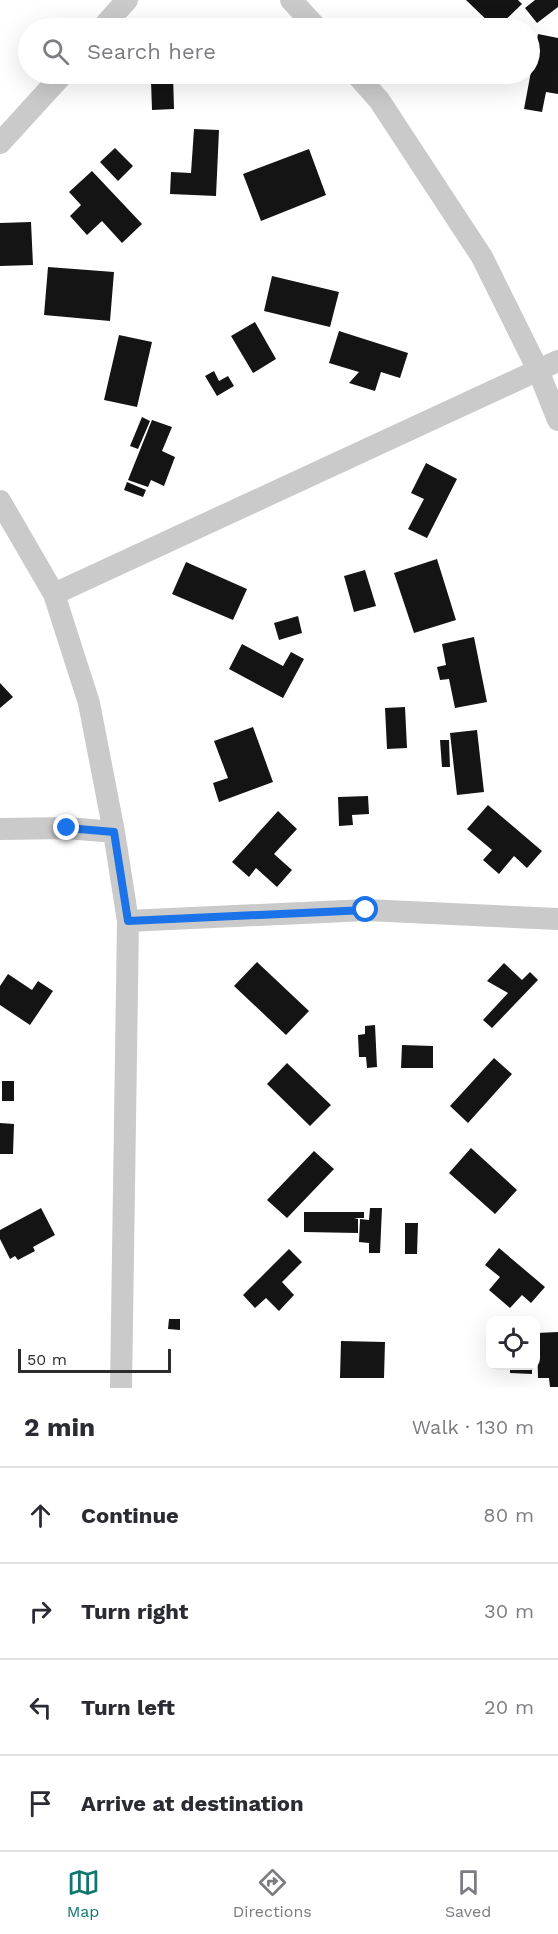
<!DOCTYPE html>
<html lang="en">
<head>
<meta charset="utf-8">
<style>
  body { margin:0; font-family:"Work Sans",sans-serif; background:#f2f2f3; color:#2b2b33 }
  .controls { position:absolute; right:18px; bottom:18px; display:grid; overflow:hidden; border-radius:12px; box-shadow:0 6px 24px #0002 }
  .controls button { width:54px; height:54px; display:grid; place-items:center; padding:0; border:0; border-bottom:2px solid #e1e1e2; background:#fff; color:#2b2b33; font:30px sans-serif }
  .scale { position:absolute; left:18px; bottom:15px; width:153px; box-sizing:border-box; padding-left:6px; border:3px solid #2d2d2d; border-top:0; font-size:16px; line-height:21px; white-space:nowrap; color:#2d2d2d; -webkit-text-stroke:4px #fff; paint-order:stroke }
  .stop { position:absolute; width:18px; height:18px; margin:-14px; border:4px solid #1a73e8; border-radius:50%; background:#fff }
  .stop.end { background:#1a73e8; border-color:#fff; box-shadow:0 2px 6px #0008 }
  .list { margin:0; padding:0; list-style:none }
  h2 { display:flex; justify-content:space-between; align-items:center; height:78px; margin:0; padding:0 24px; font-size:26px }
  h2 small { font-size:20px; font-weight:400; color:#7c7c81 }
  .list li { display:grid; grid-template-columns:39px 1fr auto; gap:18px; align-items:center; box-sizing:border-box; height:96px; padding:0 24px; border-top:2px solid #e1e1e2 }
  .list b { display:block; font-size:22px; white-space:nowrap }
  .list em { font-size:20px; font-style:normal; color:#7c7c81 }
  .icon { flex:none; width:33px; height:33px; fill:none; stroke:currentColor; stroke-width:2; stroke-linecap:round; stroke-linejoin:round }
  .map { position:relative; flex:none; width:558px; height:1388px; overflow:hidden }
  .search { position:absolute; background:#fff; box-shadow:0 6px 24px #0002; left:18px; right:18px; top:18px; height:66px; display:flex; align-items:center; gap:15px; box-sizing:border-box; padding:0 21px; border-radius:33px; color:#7c7c81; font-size:22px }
  .sheet { height:462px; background:#fff }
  nav { display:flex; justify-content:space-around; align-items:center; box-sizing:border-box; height:84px; border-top:2px solid #e1e1e2; background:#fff; font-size:16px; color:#7c7c81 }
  nav a { display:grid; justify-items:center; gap:3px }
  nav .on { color:#0f766e }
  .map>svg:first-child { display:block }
  .building { fill:#141414 }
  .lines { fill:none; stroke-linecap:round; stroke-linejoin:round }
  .minor { stroke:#cacaca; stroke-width:22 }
  .route { stroke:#1a73e8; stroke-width:8 }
</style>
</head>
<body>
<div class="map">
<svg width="558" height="1388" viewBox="0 0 558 1388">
  <rect width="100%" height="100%" fill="#fff"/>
  <path class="building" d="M466,0h52l4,4 -25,24h-2z
    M535,0h23v7l-21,16 -12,-15z
    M538,34l20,4v56l-12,-2 -4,20 -18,-3z
    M130,74h43l1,35 -22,1 -1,-29 -13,1v-6l-8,1z
    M194,129l25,1 -3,66 -46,-2 1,-22 20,1z
    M115,148l18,18 -15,15 -18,-19z
    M309,149l17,46 -65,26 -18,-47z
    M92,171l50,53 -20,19 -20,-22 -15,14 -17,-19 11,-11 -12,-13z
    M31,222l2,43 -33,1v-43z
    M48,267l66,5 -4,49 -66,-6z
    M272,276l67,16 -9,35 -66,-16z
    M255,322l21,37 -23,14 -22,-37z
    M339,331l69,22 -8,25 -19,-6 -6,19 -26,-8 10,-11 -30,-9z
    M119,335l33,7 -15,65 -33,-7z
    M214,371l5,10 9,-5 6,10 -17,10 -12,-20z
    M142,417l8,4 -12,28 -8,-3z
    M152,420l20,7 -10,24 13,6 -11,29 -13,-6 -3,7 -20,-7z
    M426,463l31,16 -30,59 -19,-9 16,-30 -13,-6z
    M127,482l19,8 -3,7 -19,-7z
    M437,559l19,61 -42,13 -20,-60z
    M186,562l61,27 -14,31 -61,-26z
    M365,570l11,36 -22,6 -10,-36z
    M298,616l4,17 -23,7 -5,-17z
    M474,637l13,65 -32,6 -6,-29 -9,1 -3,-13 9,-2 -4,-21z
    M242,644l41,22 8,-14 13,7 -21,39 -54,-29z
    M0,683l13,14 -13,11z
    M405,707l2,41 -20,1 -2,-41z
    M253,727l20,55 -54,20 -6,-19 15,-5 -14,-37z
    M477,730l7,62 -27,3 -7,-62z
    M440,740h9l1,27h-8z
    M368,796l1,18 -17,1 1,10 -14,1 -1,-29z
    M488,805l54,46 -15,17 -13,-12 -15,18 -16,-14 9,-10 -25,-21z
    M278,811l19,18 -23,25 18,16 -15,17 -21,-19 -7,9 -17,-15z
    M257,962l52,49 -23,24 -52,-49z
    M504,963l18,17 8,-8 8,8 -46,48 -9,-8 25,-27 -21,-12z
    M8,974l24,16 6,-9 15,10 -23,34 -30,-20v-19z
    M375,1025l2,42 -10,1 -1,-11h-7l-1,-22 7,-1v-8z
    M402,1045l31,1v22h-32z
    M494,1058l18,16 -44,49 -18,-17z
    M287,1063l44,42 -21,21 -43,-42z
    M2,1081h12v20h-12z
    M0,1123l14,1 -1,30h-13z
    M471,1148l46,42 -22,24 -46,-41z
    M314,1151l20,18 -47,49 -20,-18z
    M41,1208l14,27 -22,12 2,4 -17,9 -3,-4 -5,3 -10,-20v-9z
    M370,1208h12l-2,45h-11v-10l-10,-1 1,-23 9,1z
    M304,1212h60v6h-10l4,1v14l-54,-1z
    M405,1223h13l-1,31h-12z
    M499,1248l46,39 -14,16 -9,-8 -12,13 -21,-18 11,-13 -15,-12z
    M289,1249l13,13 -20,20 12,13 -15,16 -13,-13 -11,10 -12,-13z
    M169,1319h11v11l-12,-1z
    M558,1332v55h-8l-1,-9h-11l-1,-45z
    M341,1341l44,1 -1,36h-44z
    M510,1366h22v8l-22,-1z"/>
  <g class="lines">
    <path class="minor" d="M291,0l26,28
      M102,28l25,-28
      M356,74l23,26 103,157 56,113 20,50
      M0,143l63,-69
      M0,501l54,93 35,109 25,129 14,89 -7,467
      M54,594l504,-233
      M0,829l67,-1 47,4
      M128,921l238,-11 192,9"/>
  </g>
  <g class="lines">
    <path class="route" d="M67,828l47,4 14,89 238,-11"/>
  </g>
</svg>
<div class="controls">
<button><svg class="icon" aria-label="locate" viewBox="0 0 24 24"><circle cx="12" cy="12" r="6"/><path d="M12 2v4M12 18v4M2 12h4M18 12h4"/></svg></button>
</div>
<div class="scale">50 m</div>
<div class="stop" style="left:366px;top:910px"></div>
<div class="stop end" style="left:67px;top:828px"></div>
<div class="search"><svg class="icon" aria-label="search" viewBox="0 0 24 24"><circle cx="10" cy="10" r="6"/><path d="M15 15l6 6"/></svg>Search here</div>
</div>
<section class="sheet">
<h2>2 min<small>Walk · 130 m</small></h2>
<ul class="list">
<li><svg class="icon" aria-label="ahead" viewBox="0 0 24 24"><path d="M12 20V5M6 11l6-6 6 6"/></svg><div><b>Continue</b></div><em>80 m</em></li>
<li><svg class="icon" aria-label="right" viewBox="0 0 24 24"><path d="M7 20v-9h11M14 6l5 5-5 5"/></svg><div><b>Turn right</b></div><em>30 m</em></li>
<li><svg class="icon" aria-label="left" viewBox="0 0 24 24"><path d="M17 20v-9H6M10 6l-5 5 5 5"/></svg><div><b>Turn left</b></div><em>20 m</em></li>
<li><svg class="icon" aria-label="arrive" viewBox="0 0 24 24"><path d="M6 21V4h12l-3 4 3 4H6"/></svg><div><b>Arrive at destination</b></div></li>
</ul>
</section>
<nav>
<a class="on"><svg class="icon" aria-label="map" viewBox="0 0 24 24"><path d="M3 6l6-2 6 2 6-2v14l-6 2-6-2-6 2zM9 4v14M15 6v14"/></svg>Map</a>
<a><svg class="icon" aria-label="directions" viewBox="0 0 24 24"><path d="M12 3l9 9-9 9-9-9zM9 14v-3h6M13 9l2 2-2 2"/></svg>Directions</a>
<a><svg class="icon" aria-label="saved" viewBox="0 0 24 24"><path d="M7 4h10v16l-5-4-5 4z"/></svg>Saved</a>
</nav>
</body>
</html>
